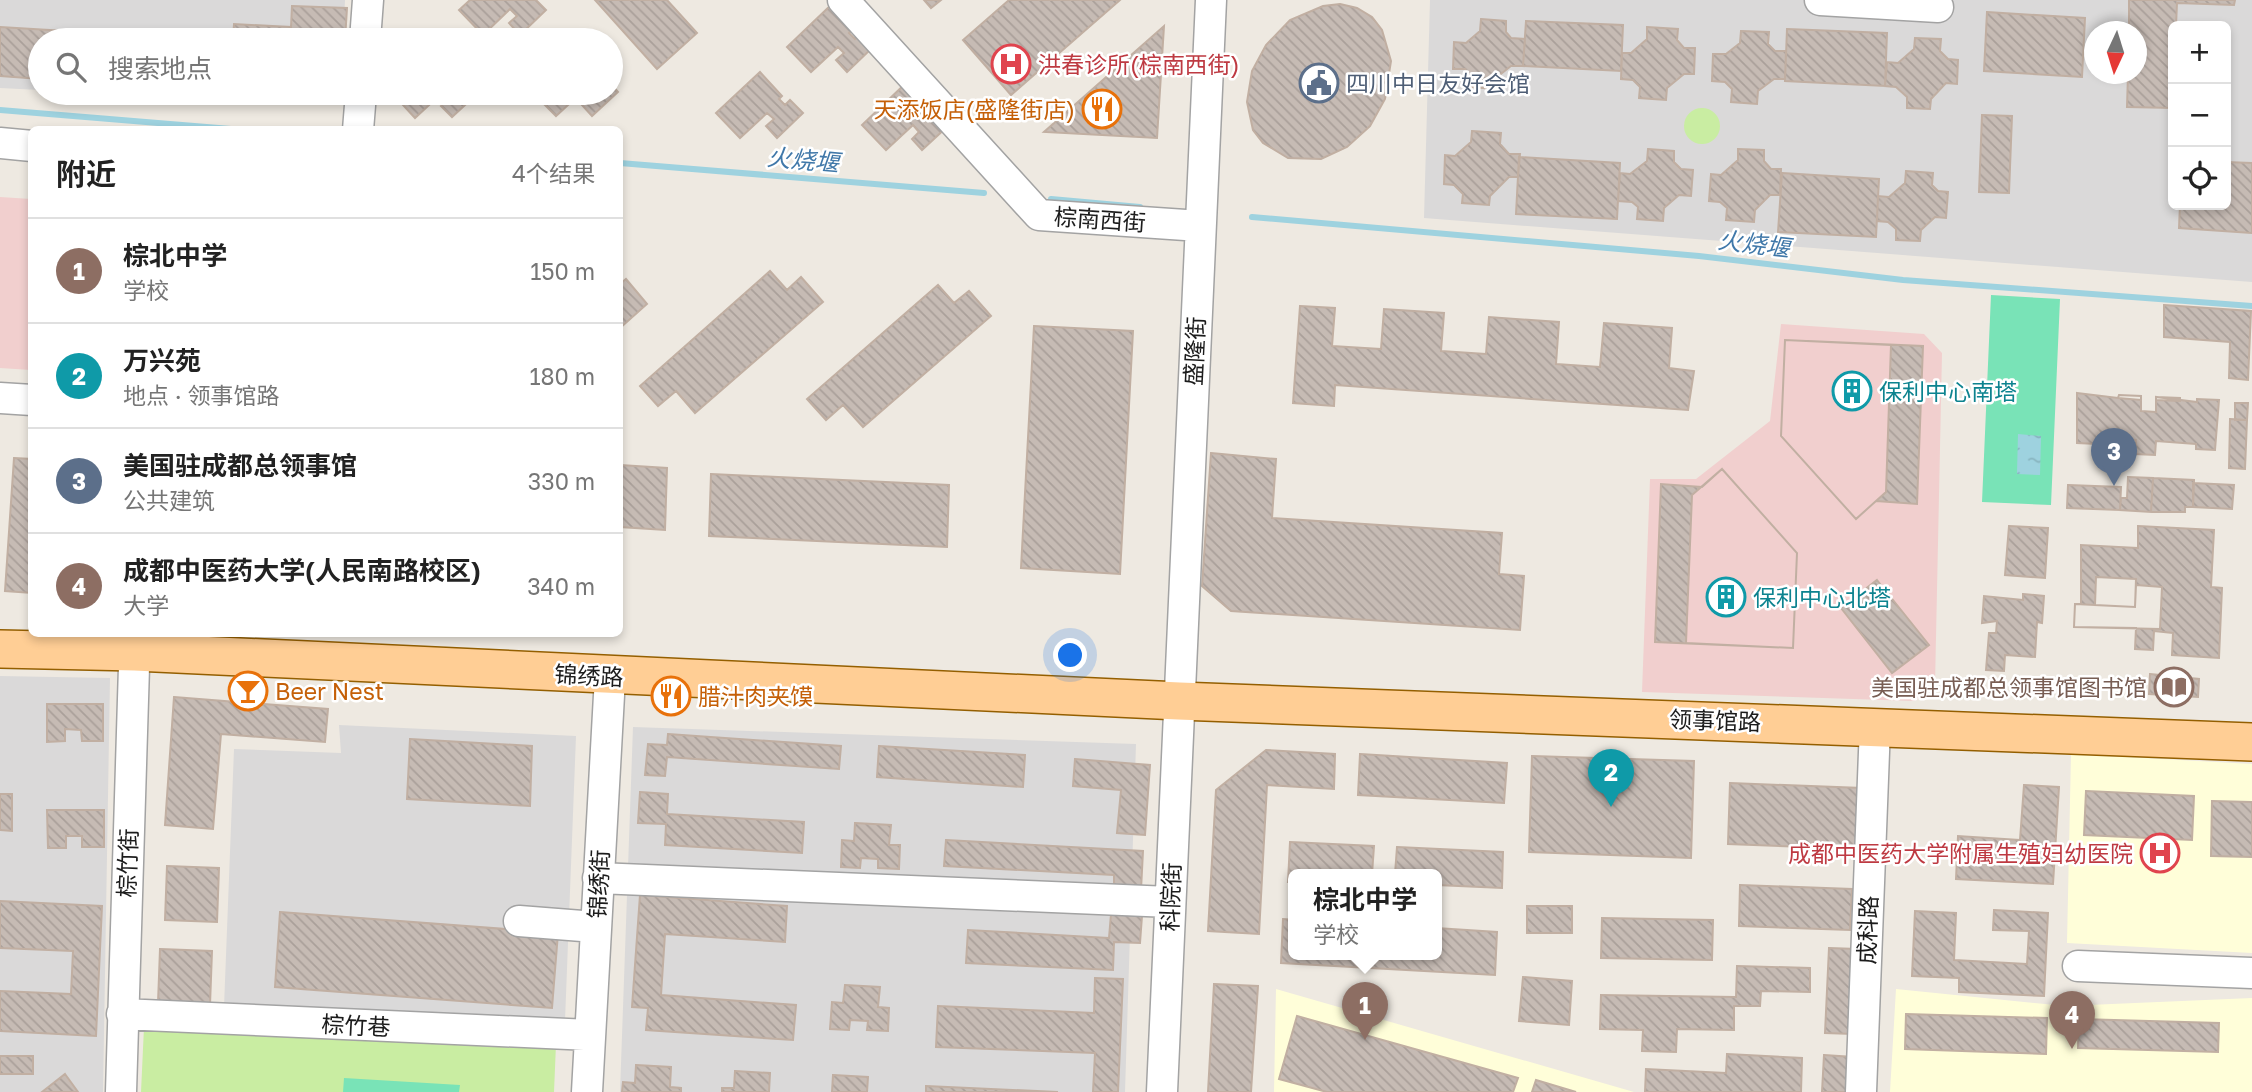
<!DOCTYPE html>
<html lang="zh">
<head>
<meta charset="utf-8">
<style>
  body { margin:0; font-family:"Golos Text","Noto Sans SC",sans-serif; background:#f2f2f2; color:#222 }
  .controls { position:absolute; right:21px; top:21px; display:grid; overflow:hidden; border-radius:10px; box-shadow:0 4px 10px #0003 }
  .controls button { width:63px; height:63px; display:grid; place-items:center; padding:0; border:0; border-bottom:2px solid #e0e0e0; background:#fff; color:#222; font:35px sans-serif }
  .compass { position:absolute; left:2084px; top:21px; width:63px; height:63px; border-radius:50%; background:#fff; box-shadow:0 4px 10px #0003; rotate:184deg }
  .you { position:absolute; left:1071px; top:656px; width:24px; height:24px; margin:-18px; border:5px solid #fff; border-radius:50%; background:#1a73e8; box-shadow:0 0 0 10px #1a73e833 }
  .badge { display:grid; place-items:center; width:46px; height:46px; border-radius:50%; background:#2563eb; color:#fff; font-size:23px; font-weight:700 }
  .pin { position:absolute; translate:-50% -58px; filter:drop-shadow(0 2px 4px #0008) }
  .pin::after { content:''; position:absolute; top:37px; width:24px; height:21px; background:inherit; clip-path:polygon(0 0,100% 0,50% 100%) }
  .popup { position:absolute; left:1288px; top:869px; width:154px; height:91px; box-sizing:border-box; display:grid; place-content:center; border-radius:10px; background:#fff; filter:drop-shadow(0 2px 5px #0005); font-size:23px; white-space:nowrap; color:#767676 }
  .popup b { font-size:26px; color:#222 }
  .popup::after { content:''; position:absolute; left:50%; top:100%; margin-left:-14px; border:14px solid transparent; border-top-color:#fff }
  .list { margin:0; padding:0; list-style:none }
  h2 { display:flex; justify-content:space-between; align-items:center; height:91px; margin:0; padding:0 28px; font-size:30px }
  h2 small { font-size:23px; font-weight:400; color:#767676 }
  .list li { display:grid; grid-template-columns:46px 1fr auto; gap:21px; align-items:center; box-sizing:border-box; height:105px; padding:0 28px; border-top:2px solid #e0e0e0 }
  .list b { display:block; font-size:26px; white-space:nowrap }
  .list p { margin:0; font-size:23px; white-space:nowrap; color:#767676 }
  .list em { font-size:23px; font-style:normal; color:#767676 }
  .icon { flex:none; width:38px; height:38px; fill:none; stroke:currentColor; stroke-width:2; stroke-linecap:round; stroke-linejoin:round }
  .map { position:relative; flex:none; width:2252px; height:1092px; overflow:hidden }
  .search { position:absolute; background:#fff; box-shadow:0 4px 10px #0003; left:28px; top:28px; width:595px; height:77px; display:flex; align-items:center; gap:18px; box-sizing:border-box; padding:0 24px; border-radius:38px; color:#767676; font-size:26px }
  .panel { position:absolute; background:#fff; box-shadow:0 4px 10px #0003; left:28px; top:126px; width:595px; height:511px; border-radius:10px }
  .map>svg:first-child { display:block }
  .residential { fill:#dad9d9; fill-rule:evenodd }
  .commercial { fill:#f1cfce }
  .education { fill:#fffed9 }
  .grass { fill:#c9eda2 }
  .pitch { fill:#79e3b7 }
  .water { fill:url(#water-ripples) }
  .lines { fill:none; stroke-linecap:round; stroke-linejoin:round }
  .stream { stroke:#9ed2df; stroke-width:6 }
  .building { fill:url(#building-back-hatch); stroke:#c1afa2; stroke-width:2; fill-rule:evenodd }
  .minor-casing { stroke:#a3a3a3; stroke-width:33 }
  .major-casing { stroke:#945f00; stroke-width:40 }
  .minor { stroke:#fff; stroke-width:30 }
  .major { stroke:#ffce95; stroke-width:37 }
  .labels { text-anchor:middle; dominant-baseline:central; stroke-width:5; stroke-linejoin:round; paint-order:stroke }
  .health-label { font-size:23px; fill:#be3a42; stroke:#fff; text-anchor:start }
  .service-label { font-size:23px; fill:#4e5e75; stroke:#fff; text-anchor:start }
  .food-label { font-size:23px; fill:#c56008; stroke:#fff; text-anchor:start }
  .street-label { font-size:23px; fill:#1c1c1c; stroke:#fff }
  .culture-label { font-size:23px; fill:#0d838f; stroke:#fff; text-anchor:start }
  .education-label { font-size:23px; fill:#785e54; stroke:#fff; text-anchor:end }
  .water-label { font-size:24px; font-style:italic; fill:#4078a9; stroke:#fff }
</style>
</head>
<body>
<div class="map">
<svg width="2252" height="1092" viewBox="0 0 2252 1092">
  <defs>
    <pattern id="water-ripples" width="26" height="14" patternUnits="userSpaceOnUse" patternTransform="scale(1.75)"><rect width="26" height="14" fill="#9ed2df"/><path d="M2 4q2-2 4 0t4 0M15 11q2-2 4 0t4 0" fill="none" stroke="#88b4bf"/></pattern>
    <pattern id="building-back-hatch" width="6" height="6" patternUnits="userSpaceOnUse" patternTransform="scale(1.75)"><rect width="6" height="6" fill="#c6bbb4"/><path d="M-1 5l2 2M0 0l6 6M5-1l2 2" fill="none" stroke="#aaa09a"/></pattern>
  </defs>
  <rect width="100%" height="100%" fill="#eee9e1"/>
  <path class="residential" d="M0,0h345l-2,40h-303v50l-40,-2z
    M1430,0h822v282l-828,-64zM2173,26h53v179h-53zM2094,32h42v42h-42z
    M110,93h229v10z
    M0,676l110,2 -7,414h-103z
    M339,725l237,11 -11,285 -341,-14 10,-258 107,4z
    M633,727l503,17 -11,348h-505z"/>
  <path class="commercial" d="M0,197l31,2v171l-31,-2z
    M1781,324l143,10 18,19 -7,332 -21,16 -272,-9 8,-213h46l74,-58z"/>
  <path class="education" d="M2071,754l181,10v189l-185,-10z
    M1276,989l358,103h-360z
    M1896,989l169,17 187,-8v94h-362z"/>
  <path class="grass" d="M1684 126a18 18 0 1 1 36 0a18 18 0 1 1-36 0Z
    M144,1027l412,17 -2,48h-413z"/>
  <path class="pitch" d="M1991,295l69,4 -9,206 -69,-3z
    M344,1078l116,7 -1,7h-116z"/>
  <path class="water" d="M2018,434l23,2 -1,39 -23,-1z"/>
  <g class="lines">
    <path class="stream" d="M0,110l243,20
      M620,163l364,30
      M1051,199l89,8
      M1252,217l447,39 204,24 349,26"/>
  </g>
  <path class="building" d="M470,0h66l10,10 -26,25 -11,-12 8,-7 -7,-7 -27,26 -24,-25z
    M595,0h72l30,33 -40,36z
    M924,0h17l-10,8z
    M1009,0h111l-109,95 -48,-55z
    M2129,0h106l-1,5 -57,-2 -1,23h-3v82l-46,-1 1,-33h8v-42h-7z
    M1340,4l17,4 15,9 10,13 9,31 -6,38 -15,27 -23,21 -26,12 -33,-1 -25,-15 -10,-13 -6,-28 5,-31 14,-26 24,-25 33,-14z
    M292,6l55,2 -2,32h-112l1,-16 57,3z
    M830,6l23,23 -4,4 6,6 5,-5 13,13 -26,25 -11,-12 8,-7 -6,-6 -27,25 -24,-25z
    M1987,12l98,6 -3,59 -98,-6z
    M1481,19l25,2v11l5,6 14,1 -2,27h-12l-14,11 -1,12 -26,-2v-11l-5,-7h-12l1,-27 12,1 14,-12z
    M1526,21l97,4 -2,46 -98,-5z
    M1164,26l-7,112 -113,-6z
    M0,27l148,9v4h-108v39l-40,-3z
    M1647,27l31,2 -1,11 7,8h11l-1,26h-10l-17,14 -1,12 -27,-2 1,-11 -7,-7 -12,-1 1,-26h9l16,-14z
    M1787,29l100,4 -2,53 -100,-5z
    M1741,31l28,1 -1,12 7,7h11l-1,28h-11l-16,12 -1,13 -26,-2 1,-13 -7,-7 -13,-1 1,-27h13l14,-11z
    M1915,38l26,1 -1,12 8,8 10,1 -1,24 -11,-1 -15,16 -1,10 -23,-1v-11l-11,-10 -11,-1 2,-24 11,1 16,-14z
    M2226,63h2l-1,47h-1z
    M760,72l22,24 -3,3 6,6 5,-5 13,13 -26,25 -11,-12 8,-7 -7,-6 -27,25 -24,-25z
    M611,84l7,8 -26,24 -10,-11 7,-7 -5,-5h27z
    M905,84l43,42 -26,24 -10,-11 7,-7 -6,-7 -27,25 -24,-25z
    M392,93h50l-27,25z
    M443,93h35l-26,24 -11,-11 8,-7z
    M533,93h48l-25,23z
    M1982,115l30,1 -3,77 -30,-1z
    M1472,131l29,2 -1,11 9,10h11l-2,23h-9l-19,19 -1,9 -27,-2 1,-9 -9,-9 -10,-1 1,-29 10,1 16,-14z
    M1648,149l26,2v11l7,7 12,1 -2,26 -12,-1 -15,13 -1,13 -26,-2 1,-12 -6,-5 -14,-1 2,-28 10,1 17,-13z
    M1738,149l26,1v11l7,8h10l-1,26h-10l-15,15 -1,12 -28,-2 1,-12 -7,-6 -11,-1 2,-27 10,1 17,-15z
    M1519,157l101,6 -3,56 -101,-5z
    M2226,162l26,1v70l-73,-5 1,-23h46z
    M1906,171l27,2 -1,12 6,6 10,1 -2,26 -11,-1 -14,13 -1,11 -24,-1v-11l-8,-7 -11,-1 1,-25 11,1 16,-14z
    M1782,173l97,6 -3,58 -98,-5z
    M770,271l17,19 14,-13 22,25 -128,111 -19,-22 -18,15 -18,-20z
    M626,279l21,25 -27,24v-44z
    M938,285l16,18 15,-12 22,25 -128,111 -20,-22 -17,15 -19,-21z
    M2164,305l87,6 -3,69 -19,-2 1,-36 -66,-5z
    M1300,306l35,2 -3,38 49,3 3,-40 60,4 -3,38 45,3 3,-37 70,5 -3,42 44,3 4,-44 68,5 -3,40 25,3 -6,39 -353,-25 -1,21 -41,-3z
    M1034,326l99,5 -13,243 -99,-6z
    M1785,340l138,6 -6,158 -41,-3 -20,18 -75,-83z
    M1785,340l106,5 -5,147 -30,27 -75,-83z
    M2077,393l41,5 1,-3 22,1v15l15,1v-15l41,5v-3l22,1 -4,50 -19,-1v-5l-40,-3 -1,14 -20,-1 1,-14 -38,-2 -1,6 -20,-1z
    M2119,395l22,1v4l-23,-2z
    M2156,397l24,1v3l-24,-1z
    M2235,403h13l-1,17h-12z
    M2230,419l17,1 -2,49 -16,-1z
    M1211,453l65,6 -4,59 230,15 -3,41 25,2 -4,54 -289,-19 -29,-25z
    M14,458l18,1v134l-27,-2z
    M620,465l47,3 -2,62 -45,-3z
    M1722,469l75,84 -4,95 -107,-5 6,-148z
    M1722,469l75,84 -4,95 -138,-6 6,-158 41,3z
    M711,474l238,11 -2,62 -238,-11z
    M2128,477l25,1 -2,34 -31,-2 1,-12h6z
    M2153,478l41,2 -1,27h-8v5h-34z
    M2193,483l41,2 -2,24 -39,-2z
    M2068,485l53,2 -1,23 -53,-2z
    M2009,526l39,2 -3,50 -40,-3z
    M2138,526l76,4 -3,57 11,1 -3,70 -47,-3 1,-22 -19,-2 -1,19 -18,-1 1,-21 -62,-1 1,-23h6v-59l57,3zM2096,577l40,2 -1,28 -40,-2z
    M1877,580l52,65 -37,28 -51,-65z
    M2136,585l26,2 -2,42 -86,-2 1,-23 60,3z
    M2023,594l21,2 -2,27 -5,-1 -2,35 -30,-2 -1,16 -18,-1 3,-37h7l1,-12 -15,2 2,-27 39,4z
    M2150,674l49,5 -1,18 -49,-3z
    M174,697l154,12 -3,33 -104,-8 -8,95 -48,-4z
    M47,704h56v37h-21l-1,-11 -16,-1v12l-18,1z
    M668,734l173,12 -2,23 -172,-12 -2,19 -20,-1 3,-31 19,1z
    M410,739l122,7 -2,60 -123,-7z
    M879,746l146,9 -2,32 -146,-10z
    M1266,750l69,4 -1,35 -67,-4 -8,149 -51,-3 8,-141z
    M1360,754l147,9 -3,40 -146,-8z
    M1532,756l162,5 -3,97 -162,-6z
    M1075,759l75,6 -5,70 -28,-2 4,-43 -48,-4z
    M1730,783l132,5 -2,61 -132,-5z
    M2024,785l35,2 -6,97 -97,-5 2,-43 62,4z
    M2086,791l108,5 -2,44 -108,-5z
    M640,792l28,2 -1,20 137,8 -2,31 -137,-8 1,-21 -28,-1z
    M0,794h12v37l-12,-1z
    M2212,801l40,1v55l-41,-1z
    M47,810h57v37h-22v-11h-16v12h-18z
    M855,823l36,2 -2,20h11l-1,24 -21,-1v-9l-17,-1 -1,10 -19,-1 1,-27 12,1z
    M946,840l197,11 -2,39 -27,-1v-14l-170,-9z
    M1290,842l84,4 -2,28h-79v8h-5z
    M1397,847l106,5 -1,36 -65,-3v-11h-42z
    M167,866l52,2 -2,54 -52,-2z
    M1740,885l112,4 -2,41 -111,-4z
    M640,895l147,11 -2,36 -120,-8 -4,61 135,10 -3,35 -147,-10 2,-22 -16,-1z
    M0,901l102,5 -6,130 -96,-5v-40l71,3 2,-43 -73,-3z
    M1527,906h45v27h-45z
    M1994,910l54,3 -4,83 -85,-4v-14l-47,-2 3,-65 41,2 -2,47 73,4 2,-33 -36,-1z
    M280,912l278,21 -6,75 -277,-21z
    M1111,914l31,2 -2,27 -26,-1 -1,28 -147,-7 2,-33 141,8z
    M1602,918l111,2 -1,40 -111,-2z
    M1283,919l10,1v34h144v-26l60,4 -2,43 -214,-12z
    M1829,948l28,1 -4,85 -28,-1z
    M160,949l52,2 -2,54 -52,-2z
    M1737,966l73,2v24l-49,-1 -1,15h-26v24l-57,-1 -1,23 -34,-1 1,-21 -43,-1 1,-34 135,2z
    M1523,977l49,4 -3,44 -50,-4z
    M1095,978l28,1 -5,113h-25l2,-39 -159,-6 2,-41 156,7z
    M1214,984l44,2 -7,106h-43z
    M845,985l35,2 -2,20 11,1 -1,23 -21,-1 1,-9 -18,-1 -1,10 -19,-1 2,-27 11,1z
    M1906,1014l141,4 -1,36 -141,-5z
    M1297,1016l221,62 -5,14h-186l-48,-13z
    M2079,1019l140,4 -1,29 -140,-4z
    M1727,1054l75,4 -1,34h-156l1,-23 80,4z
    M1824,1055l29,2 -2,35h-29z
    M0,1056h33v18h-33z
    M636,1065l35,2 -1,20 11,1v4h-59l1,-10 12,1z
    M735,1071l35,2 -1,19h-47v-4h12z
    M65,1074l13,18h-36z
    M833,1075l35,2 -1,15h-35z
    M1536,1080l40,12h-44z
    M926,1086l132,6h-132z"/>
  <g class="lines">
    <defs>
      <path id="minor" d="M843,0l196,215 161,11
        M1820,0l118,7
        M365,40l3,-40
        M358,130l3,-37
        M0,143l32,3
        M0,398l32,2
        M598,878l572,24
        M519,921l76,6
        M2078,966l174,7
        M122,1014l468,21
        M121,1092l14,-458
        M587,1092l23,-415
        M1162,1092l49,-1092
        M1861,1092l14,-366"/>
      <path id="major" d="M0,649l135,3 1044,49 1073,41"/>
    </defs>
    <use href="#minor" class="minor-casing"/>
    <use href="#major" class="major-casing"/>
    <use href="#minor" class="minor"/>
    <use href="#major" class="major"/>
  </g>
  <defs>
    <symbol id="hospital-ring" viewBox="-11 -11 22 22"><circle r="9.5" fill="#fff" stroke="#e0444e" stroke-width="1.5"/><path d="M-5-5h3v3.5h4V-5h3V5h-3V1.5h-4V5h-3Z" fill="#e0444e"/></symbol>
    <symbol id="civic-ring" viewBox="-11 -11 22 22"><circle r="9.5" fill="#fff" stroke="#5c6f8a" stroke-width="1.5"/><path d="M-.6-6.5H3V-4.5H.6V-3L4-1V1h2V6H-6V1h2V-1L-.6-3ZM-1.2 2.5V6h2.4V2.5Z" fill="#5c6f8a"/></symbol>
    <symbol id="restaurant-ring" viewBox="-11 -11 22 22"><circle r="9.5" fill="#fff" stroke="#e8710a" stroke-width="1.5"/><path d="M-5-6h1v4h1v-4h1v4h1v-4h1v5L-1.5 .5V6h-2V.5L-5-1ZM5-6V6H3V1.5H1.5Q1.5-4 5-6Z" fill="#e8710a"/></symbol>
    <symbol id="building-ring" viewBox="-11 -11 22 22"><circle r="9.5" fill="#fff" stroke="#0f9aa8" stroke-width="1.5"/><path d="M-4-6H4V6H1V3H-1V6H-4ZM-2.5-4.3h1.7v1.8h-1.7ZM.8-4.3h1.7v1.8H.8ZM-2.5-1h1.7V.8h-1.7ZM.8-1h1.7V.8H.8Z" fill="#0f9aa8"/></symbol>
    <symbol id="library-ring" viewBox="-11 -11 22 22"><circle r="9.5" fill="#fff" stroke="#8d6e63" stroke-width="1.5"/><path d="M-6-4Q-3-5.5-.7-3.5V5Q-3 3-6 4ZM6-4Q3-5.5 .7-3.5V5Q3 3 6 4Z" fill="#8d6e63"/></symbol>
    <symbol id="bar-ring" viewBox="-11 -11 22 22"><circle r="9.5" fill="#fff" stroke="#e8710a" stroke-width="1.5"/><path d="M-6-5H6L.8 .8V4.5H3.5V6h-7V4.5H-.8V.8Z" fill="#e8710a"/></symbol>
  </defs>
  <g fill-rule="evenodd">
    <use href="#hospital-ring" x="989" y="42" width="44" height="44"/>
    <use href="#civic-ring" x="1297" y="61" width="44" height="44"/>
    <use href="#restaurant-ring" x="1080" y="87" width="44" height="44"/>
    <use href="#building-ring" x="1830" y="369" width="44" height="44"/>
    <use href="#building-ring" x="1704" y="575" width="44" height="44"/>
    <use href="#library-ring" x="2152" y="665" width="44" height="44"/>
    <use href="#bar-ring" x="226" y="669" width="44" height="44"/>
    <use href="#restaurant-ring" x="649" y="674" width="44" height="44"/>
    <use href="#hospital-ring" x="2138" y="831" width="44" height="44"/>
  </g>
  <g class="labels">
    <g class="health-label">
      <text x="1038" y="64">洪春诊所(棕南西街)</text>
      <text x="2133" y="853" text-anchor="end">成都中医药大学附属生殖妇幼医院</text>
    </g>
    <g class="service-label">
      <text x="1346" y="83">四川中日友好会馆</text>
    </g>
    <g class="food-label">
      <text x="1075" y="109" text-anchor="end">天添饭店(盛隆街店)</text>
      <text x="275" y="691">Beer Nest</text>
      <text x="698" y="696">腊汁肉夹馍</text>
    </g>
    <g class="street-label">
      <text transform="translate(1100 219) rotate(4)">棕南西街</text>
      <text transform="translate(1194 351) rotate(-87)">盛隆街</text>
      <text transform="translate(589 675) rotate(3)">锦绣路</text>
      <text transform="translate(1715 720) rotate(2)">领事馆路</text>
      <text transform="translate(127 863) rotate(-88)">棕竹街</text>
      <text transform="translate(598 884) rotate(-87)">锦绣街</text>
      <text transform="translate(1170 897) rotate(-88)">科院街</text>
      <text transform="translate(1867 930) rotate(-88)">成科路</text>
      <text transform="translate(356 1025) rotate(3)">棕竹巷</text>
    </g>
    <g class="culture-label">
      <text x="1879" y="391">保利中心南塔</text>
      <text x="1753" y="597">保利中心北塔</text>
    </g>
    <g class="education-label">
      <text x="2147" y="687">美国驻成都总领事馆图书馆</text>
    </g>
    <g class="water-label">
      <text transform="translate(803 159) rotate(5)">火烧堰</text>
      <text transform="translate(1754 243) rotate(7)">火烧堰</text>
    </g>
  </g>
</svg>
<div class="controls">
<button>+</button>
<button>−</button>
<button><svg class="icon" aria-label="locate" viewBox="0 0 24 24"><circle cx="12" cy="12" r="6"/><path d="M12 2v4M12 18v4M2 12h4M18 12h4"/></svg></button>
</div>
<svg class="compass" viewBox="-18 -18 36 36"><path d="M0-13l5 13h-10z" fill="#e53935"/><path d="M0 13l5-13h-10z" fill="#767676"/></svg>
<div class="you"></div>
<div class="pin badge" style="left:1365px;top:1040px;background:#8d6e63">1</div>
<div class="popup"><b>棕北中学</b>学校</div>
<div class="pin badge" style="left:1611px;top:807px;background:#0f9aa8">2</div>
<div class="pin badge" style="left:2114px;top:486px;background:#5c6f8a">3</div>
<div class="pin badge" style="left:2072px;top:1049px;background:#8d6e63">4</div>
<div class="search"><svg class="icon" aria-label="search" viewBox="0 0 24 24"><circle cx="10" cy="10" r="6"/><path d="M15 15l6 6"/></svg>搜索地点</div>
<section class="panel">
<h2>附近<small>4个结果</small></h2>
<ul class="list">
<li><span class="badge" style="background:#8d6e63">1</span><div><b>棕北中学</b><p>学校</p></div><em>150 m</em></li>
<li><span class="badge" style="background:#0f9aa8">2</span><div><b>万兴苑</b><p>地点 · 领事馆路</p></div><em>180 m</em></li>
<li><span class="badge" style="background:#5c6f8a">3</span><div><b>美国驻成都总领事馆</b><p>公共建筑</p></div><em>330 m</em></li>
<li><span class="badge" style="background:#8d6e63">4</span><div><b>成都中医药大学(人民南路校区)</b><p>大学</p></div><em>340 m</em></li>
</ul>
</section>
</div>
</body>
</html>
